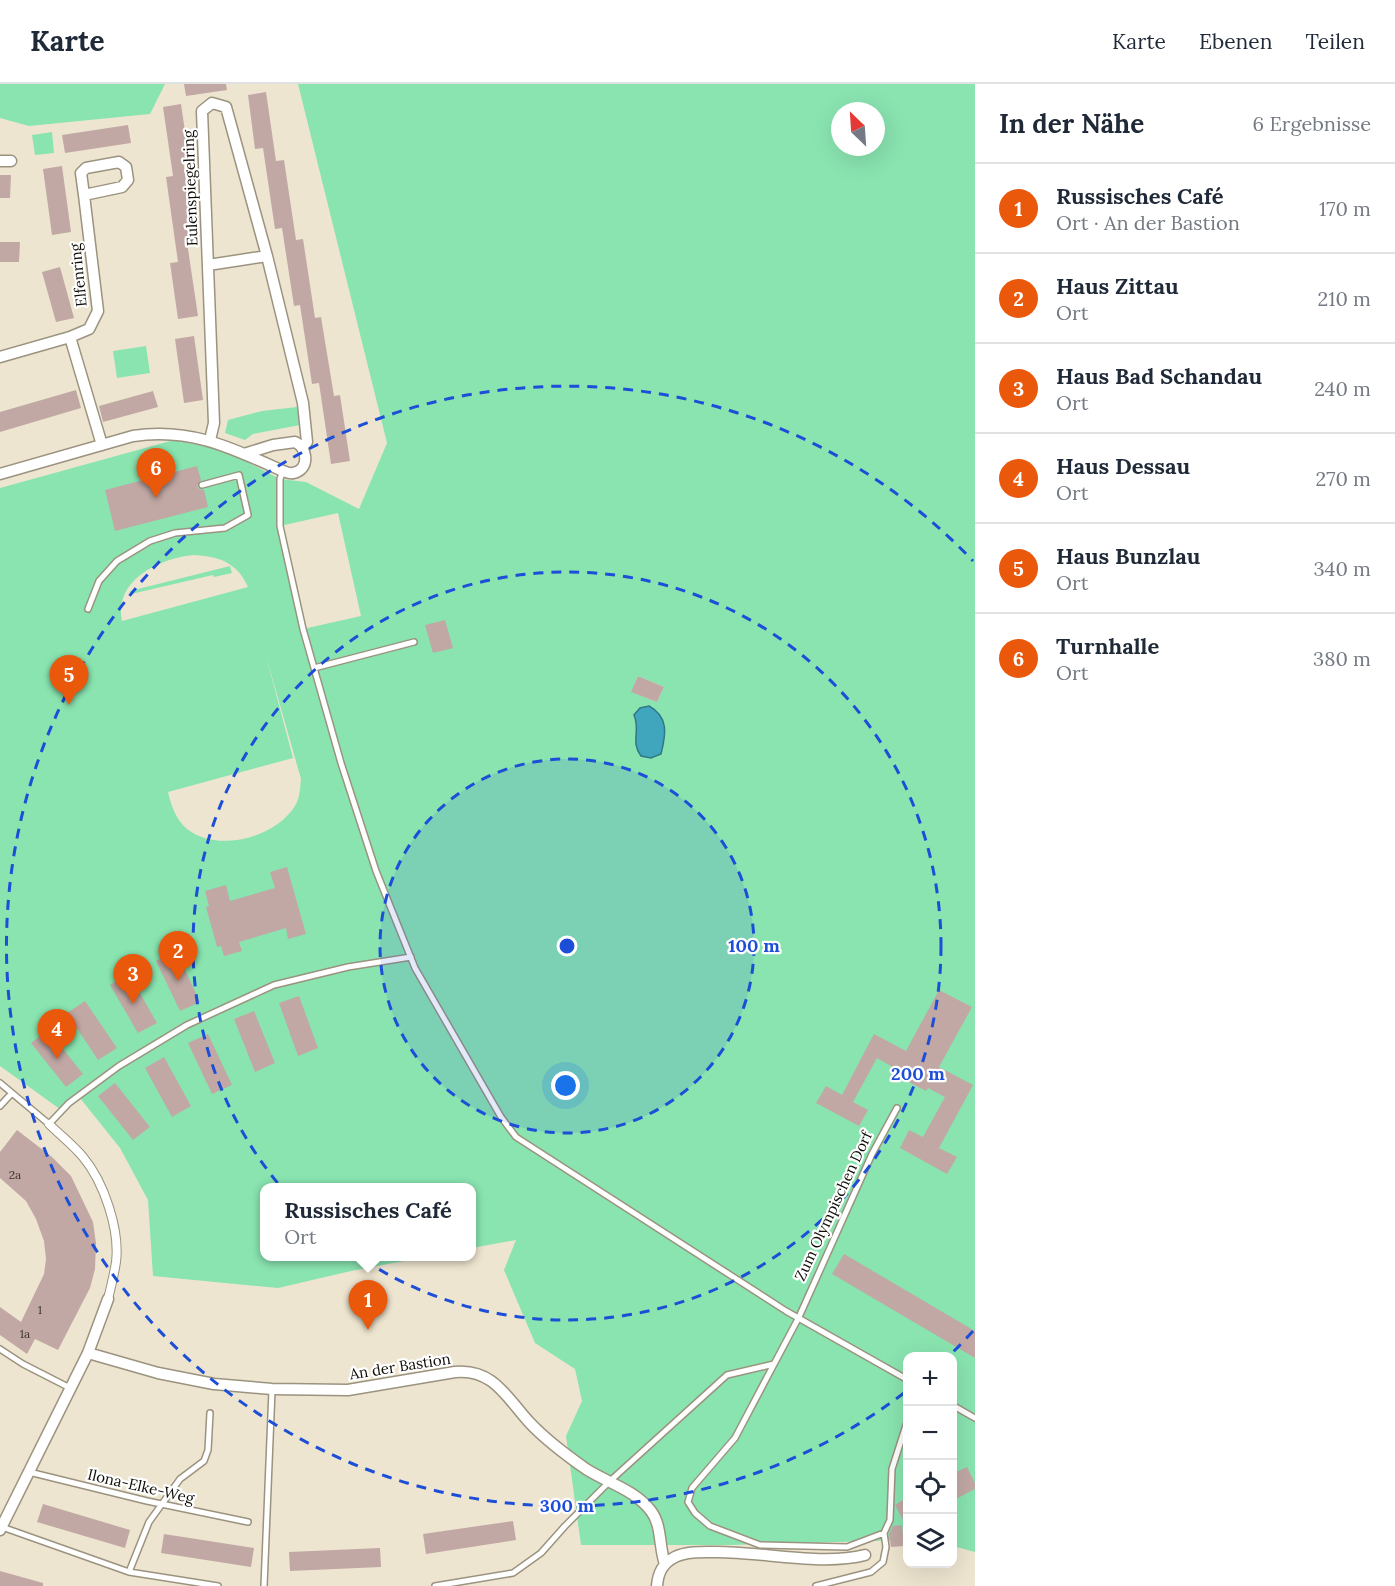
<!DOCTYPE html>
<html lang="de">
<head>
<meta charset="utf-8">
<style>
  body { margin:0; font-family:Lora,serif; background:#f2f2f3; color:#1f2937 }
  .controls { position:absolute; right:18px; bottom:18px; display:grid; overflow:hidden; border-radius:12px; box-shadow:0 6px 24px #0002 }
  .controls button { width:54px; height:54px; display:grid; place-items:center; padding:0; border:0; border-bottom:2px solid #e0e1e3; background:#fff; color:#1f2937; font:30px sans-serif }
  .compass { position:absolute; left:831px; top:18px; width:54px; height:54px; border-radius:50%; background:#fff; box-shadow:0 6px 24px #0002; rotate:335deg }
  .you { position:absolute; left:566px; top:1002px; width:21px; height:21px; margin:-15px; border:4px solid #fff; border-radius:50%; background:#1a73e8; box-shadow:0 0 0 9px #1a73e833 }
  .badge { display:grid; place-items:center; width:39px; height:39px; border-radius:50%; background:#ea580c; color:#fff; font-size:20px; font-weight:700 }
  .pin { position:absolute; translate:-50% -50px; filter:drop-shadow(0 2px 3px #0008) }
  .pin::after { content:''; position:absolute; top:32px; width:21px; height:18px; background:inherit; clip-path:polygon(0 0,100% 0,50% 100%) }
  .popup { position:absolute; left:260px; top:1099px; width:216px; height:78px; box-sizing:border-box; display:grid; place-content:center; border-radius:12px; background:#fff; filter:drop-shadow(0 2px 4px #0005); font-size:20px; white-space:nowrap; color:#747a83 }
  .popup b { font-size:22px; color:#1f2937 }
  .popup::after { content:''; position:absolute; left:50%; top:100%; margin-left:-12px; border:12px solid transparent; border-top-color:#fff }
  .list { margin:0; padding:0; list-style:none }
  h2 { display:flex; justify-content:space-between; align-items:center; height:78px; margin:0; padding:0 24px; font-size:26px }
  h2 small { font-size:20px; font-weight:400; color:#747a83 }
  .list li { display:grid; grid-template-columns:39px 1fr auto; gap:18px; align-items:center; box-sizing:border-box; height:90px; padding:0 24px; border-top:2px solid #e0e1e3 }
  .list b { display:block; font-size:22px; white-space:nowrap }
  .list p { margin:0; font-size:20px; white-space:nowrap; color:#747a83 }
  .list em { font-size:20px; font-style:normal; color:#747a83 }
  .icon { flex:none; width:33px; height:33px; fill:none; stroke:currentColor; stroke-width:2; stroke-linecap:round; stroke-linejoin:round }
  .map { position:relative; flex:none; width:975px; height:1502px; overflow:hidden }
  header { display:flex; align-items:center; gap:36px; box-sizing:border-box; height:84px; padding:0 30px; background:#fff; border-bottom:2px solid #e0e1e3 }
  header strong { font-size:28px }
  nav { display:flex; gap:33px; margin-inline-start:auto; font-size:21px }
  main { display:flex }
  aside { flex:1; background:#fff }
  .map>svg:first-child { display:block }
  .green { fill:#89e4b0; fill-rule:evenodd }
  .water { fill:#40a6bd; stroke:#317886; stroke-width:1.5 }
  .building { fill:#c1a8a5 }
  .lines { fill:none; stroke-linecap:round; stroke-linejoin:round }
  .service-casing { stroke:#9b937f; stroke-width:8 }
  .pedestrian-casing { stroke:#9b937f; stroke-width:10 }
  .minor-casing { stroke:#9b937f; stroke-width:13 }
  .service { stroke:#fff; stroke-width:5 }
  .pedestrian { stroke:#fff; stroke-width:8 }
  .minor { stroke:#fff; stroke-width:10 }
  .ring { fill:none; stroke:#1d4ed8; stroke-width:3; stroke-dasharray:10 8 }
  .labels { text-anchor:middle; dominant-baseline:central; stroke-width:4.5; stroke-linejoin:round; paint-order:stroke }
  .number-label { font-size:12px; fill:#3c332e }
  .street-label { font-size:15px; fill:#0f0c06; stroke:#fff }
  .centre { fill:#1d4ed8; stroke:#fff; stroke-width:3 }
  .ring-label { font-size:18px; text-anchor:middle; font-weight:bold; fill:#1d4ed8; stroke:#fff; stroke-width:4.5; stroke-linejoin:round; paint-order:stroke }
</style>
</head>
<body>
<header>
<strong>Karte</strong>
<nav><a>Karte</a><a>Ebenen</a><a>Teilen</a></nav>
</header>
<main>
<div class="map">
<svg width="975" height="1502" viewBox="0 0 975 1502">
  <rect width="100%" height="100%" fill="#eee5d0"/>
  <path class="green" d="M0,0h165l-15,30 -121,12 -29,-8z
    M298,0h677v1468l-22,-6 -1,-190h-44l-1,184 -177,5h-149l-15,-109 16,-35 -7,-32 -40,-26 -31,-73 12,-30 -44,8v-60h-208v68l161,1 -74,14 -73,17 -125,-12 -5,-76 -28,-52 -40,-50 -16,14 -64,-46v-578l174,-48 50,10 56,29 26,3 53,27 28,-66zM840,27h36v36h-36zM338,429l23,103 -58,13 -23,-103zM193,471c25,1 44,7 55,32l-126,34c-9,-41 39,-63 71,-66zM266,572l35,123c-1,10 -1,19 -6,27 -20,32 -78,47 -108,23 -11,-9 -16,-24 -19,-37l125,-34zM638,592l26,11 -7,15 -25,-10z
    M52,48l2,21 -19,2 -3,-20z
    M146,262l4,27 -33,5 -4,-27z
    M297,323l3,18 -47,9 -8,6 -20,-7 3,-13 34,-9z
    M230,482l2,7 -18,4 -1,-2 -82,19 -1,-3z"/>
  <path class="water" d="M649,622c20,11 17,28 12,48l-10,4 -10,-2c-11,-15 0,-25 -7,-41l6,-7z"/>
  <path class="building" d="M184,0h42l1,6 -41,6z
    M266,8l10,69 8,-1 12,80 7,-1 12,79 6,-1 13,79 6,-1 10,66 -19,3 -12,-81 -7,1 -12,-79 -6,1 -12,-78 -7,1 -12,-81 -8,1 -7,-54z
    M181,20l8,55 -6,1 11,81 -7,1 11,74 -20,3 -8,-56 8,-1 -12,-85 7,-1 -10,-69z
    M128,41l3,18 -66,10 -3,-18z
    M62,82l9,66 -19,3 -9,-66z
    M0,91h11l-1,23h-10z
    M0,158h20l-1,20h-19z
    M60,183l14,51 -18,4 -14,-50z
    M194,252l9,64 -19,3 -9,-64z
    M76,306l5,18 -81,24v-20z
    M153,307l5,16 -55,15 -4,-16z
    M197,382l4,14 -4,6 2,3 5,1 4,17 -93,24 -10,-41z
    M445,536l8,28 -20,5 -8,-28z
    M638,592l26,11 -7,15 -26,-10z
    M287,783l19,67 -18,5 -2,-11 -47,14 3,9 -18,5 -3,-10 -4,1 -11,-40 3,-1 -4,-15 21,-6 4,16 45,-13 -5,-16z
    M176,867l24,51 -20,9 -24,-50z
    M129,890l28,49 -19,10 -28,-48z
    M939,906l33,17 -33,60 34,18 -34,63 18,9 -10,17 -47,-26 9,-18 14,7 22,-40 -17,-9 -2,3 -31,-16 3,-5 -21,-12 -24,44 15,8 -9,16 -43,-23 10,-17 16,9 32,-61 32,17z
    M299,912l19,52 -20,8 -19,-53z
    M85,917l32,47 -19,12 -31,-47z
    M254,927l21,52 -20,9 -21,-53z
    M48,946l35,44 -17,13 -35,-44z
    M208,950l24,51 -20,9 -24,-51z
    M164,973l27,49 -19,11 -27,-49z
    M115,999l35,44 -17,13 -35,-44z
    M17,1046l35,27 19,19 22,46 3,21 -1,26 -5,19 -32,62 -23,-11 -8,15 -27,-19v-28l21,15 23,-48 2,-15 -2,-18 -8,-22 -10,-18 -26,-23v-26z
    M844,1170l131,77v27l-143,-84z
    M967,1383l8,16v6l-23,12v-27z
    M908,1413v32l-13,-24z
    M43,1420l87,26 -5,18 -88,-26z
    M513,1437l3,19 -90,14 -3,-20z
    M902,1441l2,21 -13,1 -2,-13 4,-8z
    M164,1450l90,14 -3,19 -90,-14z
    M380,1464l1,19 -91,4 -1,-19z
    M0,1487l43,12v3h-43z"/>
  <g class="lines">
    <defs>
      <path id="service" d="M283,387l-3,8v47l23,103 38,134 35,108 39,97 86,149 15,20 270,174 122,69
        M88,525l11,-28 18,-20 33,-20 25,-8 50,-5 23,-13 -9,-40 -37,10
        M314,584l100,-26
        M0,999l49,41 20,-21 50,-37 68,-41 87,-40 74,-18 63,-10
        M0,1022l12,-13
        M0,1265l23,15 47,24
        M952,1321l23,13
        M29,1388l118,29 101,21
        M2,1443l127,45 89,14
        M884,1449l-37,14 -87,-2 -50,-19 -15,-13 -7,-11 4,-14 43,-50 64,-121 73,-163 25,-46
        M129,1488l20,-50 31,-43 24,-18 4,-11 2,-37
        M264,1502l8,-196
        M435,1502l78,-13 28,-20 24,-27 45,-45 117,-106 47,-11
        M816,1502l55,-14 12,-10 3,-15 -2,-14 6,-13 2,-51 16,-50"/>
      <path id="pedestrian" d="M49,1040c11,11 24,21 34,33 21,25 37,73 33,105 -2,13 -5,25 -8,37"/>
      <path id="minor" d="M0,77h11
        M208,181l59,-9
        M70,253l19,-8 9,-18 -14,-116 38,-8 6,-7 -2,-13 -7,-5 -33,6 -5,5 3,22
        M0,273l70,-20 32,108
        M210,356l4,-17 -12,-312 10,-8 14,4 41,149 36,147 4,39 -4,5
        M0,390l133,-38c57,-9 99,12 150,35 3,1 7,3 10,2 17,-3 15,-25 2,-31l-22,3 -29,9
        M88,1269l70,20 56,11 58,5 76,1 107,-18c38,-4 52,26 75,51 17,18 36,32 56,46 22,14 49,21 65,42 11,14 8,37 14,53
        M0,1446l88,-177 20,-54
        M657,1502c1,-14 6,-23 18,-29 12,-6 29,-5 42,-5 46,0 105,14 148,3"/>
    </defs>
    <use href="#service" class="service-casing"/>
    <use href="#pedestrian" class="pedestrian-casing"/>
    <use href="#minor" class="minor-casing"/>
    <use href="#service" class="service"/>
    <use href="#pedestrian" class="pedestrian"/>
    <use href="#minor" class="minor"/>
  </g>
  <circle cx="567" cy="862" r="187" fill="#1d4ed8" fill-opacity=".12"/>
  <g class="ring">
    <circle cx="567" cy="862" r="187"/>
    <circle cx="567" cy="862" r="374"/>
    <path d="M973 1247A560 560 0 0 1 949 1272M904 1309A560 560 0 1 1 973 477"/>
  </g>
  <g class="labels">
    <g class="number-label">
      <text x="15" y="1090">2a</text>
      <text x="40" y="1225">1</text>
      <text x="25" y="1249">1a</text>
    </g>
    <g class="street-label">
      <text transform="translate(190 104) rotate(-92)">Eulenspiegelring</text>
      <text transform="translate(78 191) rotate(-96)">Elfenring</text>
      <text transform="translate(833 1122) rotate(-65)">Zum Olympischen Dorf</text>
      <text transform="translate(400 1282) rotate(-9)">An der Bastion</text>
      <text transform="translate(141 1402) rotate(13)">Ilona-Elke-Weg</text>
    </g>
  </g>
  <circle cx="567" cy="862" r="9" class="centre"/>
  <g class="ring-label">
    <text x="754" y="868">100 m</text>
    <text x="918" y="996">200 m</text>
    <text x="567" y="1428">300 m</text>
  </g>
</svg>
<div class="controls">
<button>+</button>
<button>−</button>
<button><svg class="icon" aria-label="locate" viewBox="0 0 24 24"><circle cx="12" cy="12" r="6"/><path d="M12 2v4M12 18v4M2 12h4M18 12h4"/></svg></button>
<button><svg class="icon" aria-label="layers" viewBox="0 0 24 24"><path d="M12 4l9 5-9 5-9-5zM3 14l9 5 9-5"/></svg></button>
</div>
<svg class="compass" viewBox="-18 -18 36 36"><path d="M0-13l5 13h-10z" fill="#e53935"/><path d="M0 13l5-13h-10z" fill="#747a83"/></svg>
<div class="you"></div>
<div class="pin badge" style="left:368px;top:1246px">1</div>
<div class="popup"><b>Russisches Café</b>Ort</div>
<div class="pin badge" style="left:178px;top:897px">2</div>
<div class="pin badge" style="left:133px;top:920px">3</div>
<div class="pin badge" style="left:57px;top:975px">4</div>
<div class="pin badge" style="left:69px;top:621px">5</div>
<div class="pin badge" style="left:156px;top:414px">6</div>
</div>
<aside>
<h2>In der Nähe<small>6 Ergebnisse</small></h2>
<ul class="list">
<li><span class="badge">1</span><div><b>Russisches Café</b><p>Ort · An der Bastion</p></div><em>170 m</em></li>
<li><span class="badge">2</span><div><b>Haus Zittau</b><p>Ort</p></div><em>210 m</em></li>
<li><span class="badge">3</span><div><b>Haus Bad Schandau</b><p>Ort</p></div><em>240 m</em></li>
<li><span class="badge">4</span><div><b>Haus Dessau</b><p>Ort</p></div><em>270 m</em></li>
<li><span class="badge">5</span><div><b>Haus Bunzlau</b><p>Ort</p></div><em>340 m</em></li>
<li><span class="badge">6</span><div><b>Turnhalle</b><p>Ort</p></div><em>380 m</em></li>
</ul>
</aside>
</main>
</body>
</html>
